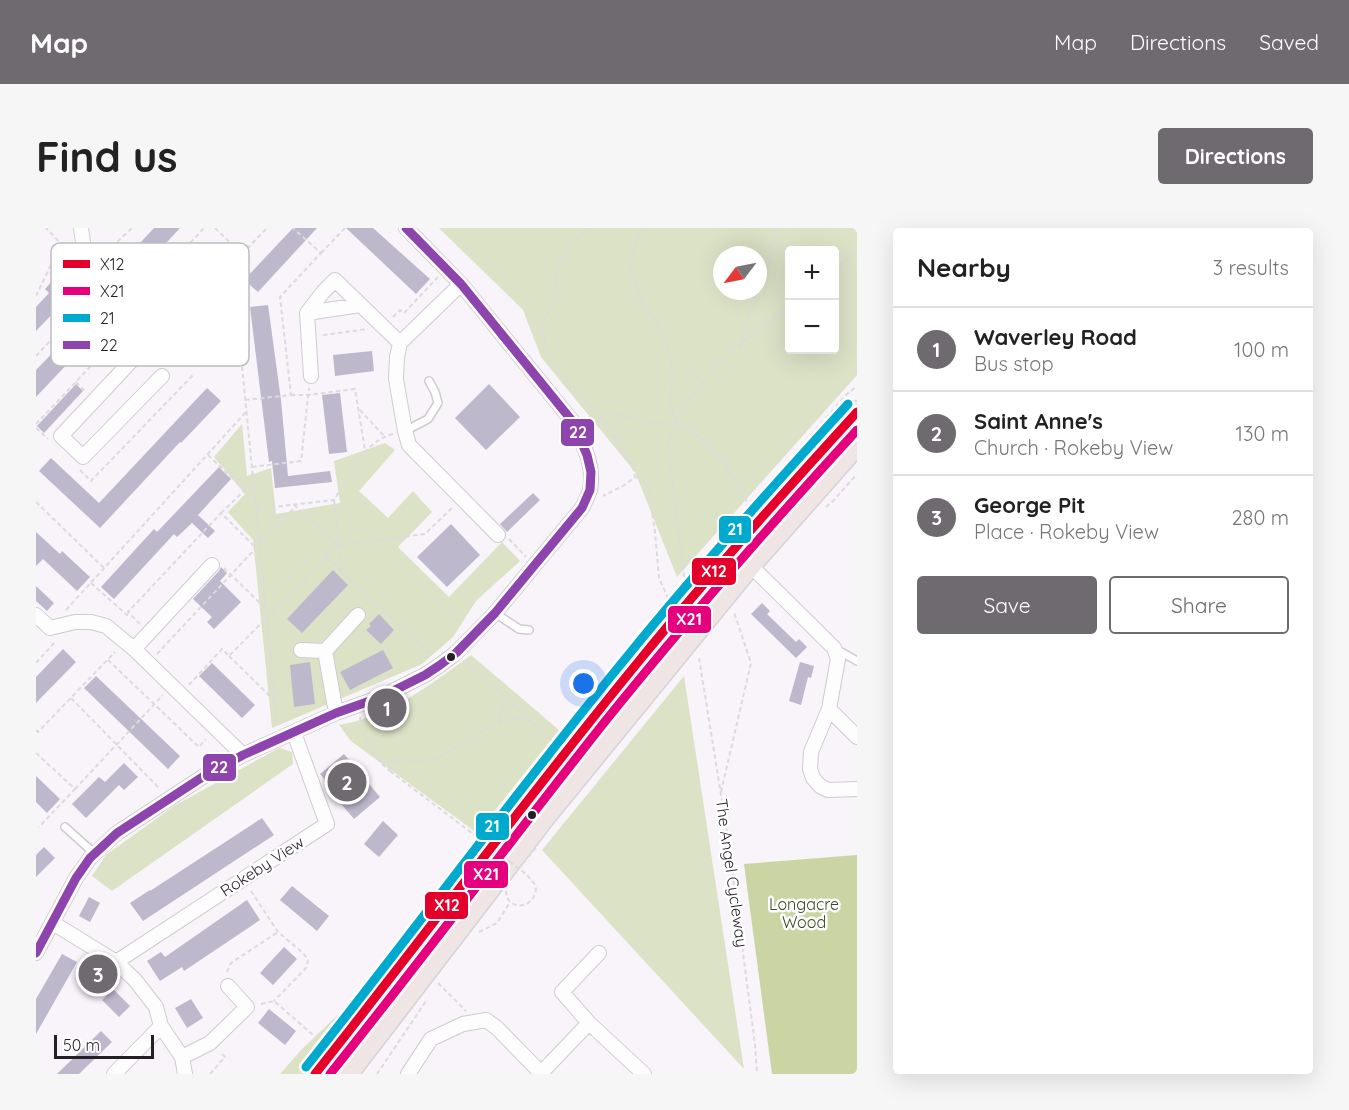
<!DOCTYPE html>
<html lang="en">
<head>
<meta charset="utf-8">
<style>
  body { margin:0; font-family:Quicksand,sans-serif; background:#f6f6f6; color:#222 }
  .controls { position:absolute; right:18px; top:18px; display:grid; overflow:hidden; border-radius:6px; box-shadow:0 6px 24px #0002 }
  .controls button { width:54px; height:54px; display:grid; place-items:center; padding:0; border:0; border-bottom:2px solid #e0e0e0; background:#fff; color:#222; font:30px sans-serif }
  .compass { position:absolute; left:677px; top:18px; width:54px; height:54px; border-radius:50%; background:#fff; box-shadow:0 6px 24px #0002; rotate:238deg }
  .scale { position:absolute; left:18px; bottom:15px; width:100px; box-sizing:border-box; padding-left:6px; border:3px solid #241e26; border-top:0; font-size:16px; line-height:21px; white-space:nowrap; color:#241e26; -webkit-text-stroke:4px #fff; paint-order:stroke }
  .you { position:absolute; left:548px; top:456px; width:21px; height:21px; margin:-15px; border:4px solid #fff; border-radius:50%; background:#1a73e8; box-shadow:0 0 0 9px #1a73e833 }
  .badge { display:grid; place-items:center; width:39px; height:39px; border-radius:50%; background:#6f6970; color:#fff; font-size:20px; font-weight:700 }
  .pin { position:absolute; translate:-50% -50%; border:3px solid #fff; box-shadow:0 2px 6px #0006 }
  .list { margin:0; padding:0; list-style:none }
  h2 { display:flex; justify-content:space-between; align-items:center; height:78px; margin:0; padding:0 24px; font-size:26px }
  h2 small { font-size:20px; font-weight:400; color:#767676 }
  .list li { display:grid; grid-template-columns:39px 1fr auto; gap:18px; align-items:center; box-sizing:border-box; height:84px; padding:0 24px; border-top:2px solid #e0e0e0 }
  .list b { display:block; font-size:22px; white-space:nowrap }
  .list p { margin:0; font-size:20px; white-space:nowrap; color:#767676 }
  .list em { font-size:20px; font-style:normal; color:#767676 }
  .actions { display:flex; gap:12px; padding:18px 24px }
  .actions a { flex:1; padding:14px 0; border:2px solid #6f6970; border-radius:6px; text-align:center; font-size:21px; color:#6f6970 }
  .actions .main { background:#6f6970; color:#fff }
  .map { position:relative; flex:none; width:821px; height:846px; overflow:hidden; border-radius:6px }
  header { display:flex; align-items:center; gap:36px; box-sizing:border-box; height:84px; padding:0 30px; background:#6f6970; color:#fff }
  header strong { font-size:28px }
  nav { display:flex; gap:33px; margin-inline-start:auto; font-size:21px }
  .intro { display:flex; align-items:center; justify-content:space-between; box-sizing:border-box; height:144px; padding:0 36px }
  h1 { margin:0; font-size:42px }
  .button { padding:15px 27px; border-radius:6px; background:#6f6970; color:#fff; font-size:21px; font-weight:700 }
  main { display:flex; gap:36px; padding:0 36px }
  aside { flex:1; background:#fff; border-radius:6px; box-shadow:0 6px 24px #0002 }
  .map>svg:first-child { display:block }
  .green { fill:#dce2c6; fill-rule:evenodd }
  .forest { fill:#cad5a3 }
  .building { fill:#bdb8cb }
  .lines { fill:none; stroke-linecap:round; stroke-linejoin:round }
  .lane-casing { stroke:#d0cad1; stroke-width:10 }
  .street-casing { stroke:#d0cad1; stroke-width:16 }
  .primary-casing { stroke:#d5d2d6; stroke-width:24 }
  .path { stroke:#dddadd; stroke-width:2; stroke-dasharray:4.5 3; stroke-linecap:butt }
  .lane { stroke:#fefdfe; stroke-width:7 }
  .street { stroke:#fefdfe; stroke-width:14 }
  .primary { stroke:#efe5e4; stroke-width:21 }
  .path-bridge { stroke:#dddadd; stroke-width:2; stroke-dasharray:4.5 3; stroke-linecap:butt }
  .bus-1-casing { stroke:#fff; stroke-width:14 }
  .bus-2-casing { stroke:#fff; stroke-width:14 }
  .bus-3-casing { stroke:#fff; stroke-width:14 }
  .bus-4-casing { stroke:#fff; stroke-width:14 }
  .bus-1 { stroke:#e4002b; stroke-width:9 }
  .bus-2 { stroke:#e5007d; stroke-width:9 }
  .bus-3 { stroke:#00a9ce; stroke-width:9 }
  .bus-4 { stroke:#8e44ad; stroke-width:9 }
  .bus-dot { fill:#241e26; stroke:#fff; stroke-width:2 }
  .labels { text-anchor:middle; dominant-baseline:central; stroke-width:5; stroke-linejoin:round; paint-order:stroke }
  .street-label { font-size:16px; fill:#241e26; stroke:#fff }
  .park-label { font-size:16px; fill:#3d4820; stroke:#fff }
  .key { fill:#fff; stroke:#bdbcbe; stroke-width:1.5 }
  .key-label { font-size:16px; fill:#241e26 }
  .line-badge { stroke:#fff; stroke-width:2 }
  .badge-label { font-size:16px; text-anchor:middle; font-weight:bold; fill:#fff }
</style>
</head>
<body>
<header>
<strong>Map</strong>
<nav><a>Map</a><a>Directions</a><a>Saved</a></nav>
</header>
<div class="intro"><h1>Find us</h1><a class="button">Directions</a></div>
<main>
<div class="map">
<svg width="821" height="846" viewBox="0 0 821 846">
  <rect width="100%" height="100%" fill="#f9f3fa"/>
  <path class="green" d="M403,0h418v147l-180,202 -42,-105 -94,-115 -18,-47zM754,22h44v100h-44zM686,27h36v36h-36z
    M206,196l5,52 24,-8 5,46 64,-11 -6,-42 51,-18 10,7 -36,41 29,27 25,-27 19,21 -34,35 51,50 53,-55 18,19 -44,40 -23,36 -31,27 -150,64 -19,-188 -25,-28 17,-18 -31,-37z
    M435,427l88,75 -82,103 -126,-92 -12,-16c49,-8 93,-41 132,-70z
    M648,448l60,393 -202,-219z
    M243,520l13,4 1,12 -181,127 -20,-15 14,-21 68,-49z
    M432,627l4,3 -100,130 -70,86h-22l22,-25 66,-63z
    M356,767l-59,79h-9z"/>
  <path class="forest" d="M821,627v219h-85l-28,-210z"/>
  <path class="building" d="M118,0h26l-24,26 -3,-3 -30,32 -14,-13 28,-28 2,2z
    M257,0h24l-59,64 -14,-12z
    M310,0h27l57,51 -14,15z
    M26,42l8,7 -11,12 4,4 -12,14 4,4 -19,20v-24l13,-14 -4,-4z
    M232,77l13,95 7,76 42,-5 2,11 -57,6 -3,-27 -3,1 -19,-155z
    M57,83l13,12 -70,74v-27z
    M336,123l2,20 -39,5 -2,-21z
    M40,156l7,7 -39,42 -7,-7z
    M453,156l31,33 -34,33 -31,-32z
    M171,160l14,13 -40,42 -1,-1 -80,86 -61,-57 12,-13 48,45z
    M304,165l7,59 -18,2 -7,-59z
    M183,239l12,12 -33,36 17,16 -7,7 -16,-15 -15,14 -3,-3 -60,65 -13,-12 53,-58 3,3z
    M497,265l7,7 -33,32 -7,-8z
    M415,296l29,31 -33,32 -30,-30z
    M0,304l24,22 2,-3 28,26 -13,14 -34,-32 -7,7z
    M185,339l6,6 -7,8 21,21 -27,27 -7,-7 5,-5 -19,-18 26,-28z
    M297,342l15,15 -46,48 -15,-14z
    M0,358l18,17 -7,8 -11,-10z
    M726,375l8,8 -3,3 29,28 3,-3 8,8 -11,11 -45,-44z
    M343,386l15,16 -13,14 -15,-14 5,-4 -2,-2z
    M27,421l13,13 -40,41v-26z
    M347,422l10,18 -43,22 -10,-18z
    M274,434l5,42 -21,3 -4,-42z
    M764,434l14,4 -3,12 -3,-1 -7,28 -12,-4z
    M176,435l43,42 -13,13 -43,-42z
    M60,448l84,80 -12,13 -84,-81z
    M308,526l36,43 -26,22 -23,-27 2,-3 -13,-15z
    M88,535l14,14 -14,13 -5,-5 -33,33 -14,-14 27,-27 6,5z
    M0,548l24,23 -13,14 -11,-11z
    M226,590l12,17 -131,86 -13,-18 20,-13v1z
    M347,593l15,14 -19,22 -15,-13z
    M8,619l11,11 -19,19v-22z
    M256,658l37,30 -12,15 -37,-31z
    M53,669l11,6 -10,19 -11,-6z
    M211,672l13,20 -76,51 -2,-4 -22,14 -13,-20 14,-9 4,5z
    M248,719l13,12 -24,26 -13,-12z
    M26,726l15,8 -41,72v-35z
    M77,761l17,17 -11,11 -17,-17z
    M155,771l12,19 -16,10 -12,-20z
    M233,781l27,22 -11,14 -27,-22z
    M65,803l11,11 -33,32h-22z"/>
  <g class="lines">
    <defs>
      <path id="lane" d="M369,203l23,-12 10,-16 -3,-11 -6,-11
        M459,385l24,16 10,1
        M800,421l21,12
        M29,599l30,27"/>
      <path id="street" d="M45,0l4,29 12,24 45,49v15l-7,12 -74,79 22,21 79,-81
        M425,56l-61,59 -3,14 -1,22 9,52 4,14 89,90
        M271,85l53,-8
        M275,148l-4,-63 16,-21 12,-12 65,63
        M714,337l84,83 4,11 -9,50 -18,43 -1,17 3,9 7,8 8,4 29,-1
        M0,387l14,13 25,-6h16l15,4 28,23 109,106
        M98,421l78,-84
        M265,422l24,1
        M793,481l28,28
        M300,485l-11,-62 33,-36
        M17,695l63,39 19,18 21,27 5,19 -47,48
        M0,725l40,-75 14,-20 27,-25 87,-57 39,-21 93,-42 45,-16 44,-22 15,-10 16,-12 39,-40 87,-105c3,-6 6,-12 8,-18 5,-24 -7,-46 -17,-68l-112,-138 -55,-56
        M563,725l-37,39 27,31 55,51
        M80,734l211,-138 -33,-91
        M125,798l21,31 3,17
        M146,829l28,-14 37,-36 -19,-21
        M505,845l48,-50
        M372,846l23,-35 32,-15 23,-4 11,8 45,46"/>
      <path id="primary" d="M279,846c110,-136 213,-278 324,-413 70,-86 144,-168 218,-249
        M311,846l198,-258 205,-251 107,-121"/>
    </defs>
    <use href="#lane" class="lane-casing"/>
    <use href="#street" class="street-casing"/>
    <use href="#primary" class="primary-casing"/>
    <path class="path" d="M179,0l27,26 -16,42 10,9 41,419
      M553,0l-17,15 -12,19 -3,9v25l-17,32 11,32 8,13 15,18 28,26 25,40 6,10 2,10 -12,9 -20,10
      M607,0l-13,29v12l10,30 20,30 7,16 5,19v22l-2,18 6,18
      M30,21l5,4
      M145,25l45,43
      M285,25l24,-25
      M206,26l25,-26
      M65,29l31,-29
      M155,35l42,-17
      M132,39l70,65
      M798,41l23,-17
      M0,68l15,-31 15,-16 -20,-21
      M97,74l35,-35 36,-39
      M357,89l7,-7 4,3 34,-36
      M287,107l45,-6
      M705,115l10,-34 18,-47 8,-34
      M0,128l57,-61
      M40,154l9,9
      M255,167h17l47,-6 10,61
      M209,172l46,-5 -11,-98 41,-44 -28,-25
      M324,182l24,26
      M566,189l4,-3h7l40,9 23,-1 23,15 27,28 23,40
      M0,196l89,-94
      M0,200l12,11
      M760,224l51,-58 10,-8
      M172,227l37,35
      M216,239l49,-6 8,-73
      M44,242l11,11 102,-106
      M599,249c7,1 9,3 13,9l7,46 4,46 9,20
      M298,272l8,72
      M0,274l68,66
      M258,277l44,40 87,-11 28,-27
      M790,279l7,-6 24,-27
      M220,281l78,-9c15,-23 29,-59 59,-66
      M185,285l24,-23 9,-1
      M473,311l17,18
      M223,317l37,-39
      M291,330l103,97
      M188,340l41,40
      M648,349c-4,-33 -8,-67 -12,-100 -1,-13 -5,-29 -2,-42 3,-10 10,-19 15,-28 27,-42 66,-72 105,-102
      M55,355l36,32 1,-2
      M30,382l180,-198
      M104,396l-12,-12 93,-99 35,35
      M121,426l98,-105
      M193,428l46,45
      M663,430l28,174 28,212 2,30
      M72,432l91,87 7,-8
      M431,434l86,80
      M0,435l20,-22
      M153,457l33,-36 7,7 109,-111
      M35,470l88,90
      M324,489c5,24 11,38 30,54
      M463,494l5,-24
      M0,502l2,2 77,-80
      M0,525l39,36 -36,38
      M344,534l37,-1 20,-3 62,-36 18,-4h9
      M39,561l88,-94
      M685,564l30,-129 -17,-51
      M215,663l27,41 25,21 5,7 -2,8 -32,33
      M443,704l18,-9 13,-21
      M191,744l4,-9 47,-31
      M402,755l28,28
      M225,776l13,-3 39,34
      M174,846l15,-17 -5,-5
      M341,846l49,-73"/>
    <use href="#lane" class="lane"/>
    <use href="#street" class="street"/>
    <use href="#primary" class="primary"/>
    <path class="path-bridge" d="M354,543l136,103 8,9 2,5c-2,28 -42,20 -26,-8l28,-35"/>
    <defs>
      <path id="bus-1" d="M279,846c109,-137 213,-278 324,-413 70,-86 144,-168 218,-249"/>
      <path id="bus-2" d="M294,846c94,-117 184,-238 277,-355 80,-99 164,-195 250,-289"/>
      <path id="bus-3" d="M270,839c109,-137 213,-279 324,-414 70,-86 144,-168 218,-249"/>
      <path id="bus-4" d="M0,725l40,-75 14,-20 27,-25 87,-57 39,-21 93,-42 45,-16 44,-22 15,-10 16,-12 39,-40 87,-105 8,-18 1,-18 -4,-17 -14,-33 -112,-138 -55,-56"/>
    </defs>
    <use href="#bus-1" class="bus-1-casing"/>
    <use href="#bus-2" class="bus-2-casing"/>
    <use href="#bus-3" class="bus-3-casing"/>
    <use href="#bus-4" class="bus-4-casing"/>
    <use href="#bus-1" class="bus-1"/>
    <use href="#bus-2" class="bus-2"/>
    <use href="#bus-3" class="bus-3"/>
    <use href="#bus-4" class="bus-4"/>
  </g>
  <g class="bus-dot">
    <circle cx="415" cy="429" r="5"/>
    <circle cx="496" cy="587" r="5"/>
  </g>
  <g class="labels">
    <g class="street-label">
      <text transform="translate(226 638) rotate(-33)">Rokeby View</text>
      <text transform="translate(696 645) rotate(82)">The Angel Cycleway</text>
    </g>
    <g class="park-label">
      <text x="768" y="676">Longacre<tspan x="768" dy="18">Wood</tspan></text>
    </g>
  </g>
  <rect x="15" y="15" width="198" height="123" rx="9" class="key"/>
  <rect x="27" y="32" width="27" height="8" fill="#e4002b"/>
  <rect x="27" y="59" width="27" height="8" fill="#e5007d"/>
  <rect x="27" y="86" width="27" height="8" fill="#00a9ce"/>
  <rect x="27" y="113" width="27" height="8" fill="#8e44ad"/>
  <g class="key-label">
    <text x="64" y="42">X12</text>
    <text x="64" y="69">X21</text>
    <text x="64" y="96">21</text>
    <text x="64" y="123">22</text>
  </g>
  <g class="line-badge">
    <rect x="524" y="190" width="35" height="29" rx="6" fill="#8e44ad"/>
    <rect x="682" y="287" width="34" height="29" rx="6" fill="#00a9ce"/>
    <rect x="655" y="329" width="46" height="29" rx="6" fill="#e4002b"/>
    <rect x="631" y="377" width="45" height="29" rx="6" fill="#e5007d"/>
    <rect x="166" y="525" width="35" height="29" rx="6" fill="#8e44ad"/>
    <rect x="439" y="584" width="35" height="29" rx="6" fill="#00a9ce"/>
    <rect x="427" y="632" width="46" height="29" rx="6" fill="#e5007d"/>
    <rect x="388" y="663" width="45" height="29" rx="6" fill="#e4002b"/>
  </g>
  <g class="badge-label">
    <text x="542" y="210">22</text>
    <text x="699" y="307">21</text>
    <text x="678" y="349">X12</text>
    <text x="653" y="397">X21</text>
    <text x="183" y="545">22</text>
    <text x="456" y="604">21</text>
    <text x="450" y="652">X21</text>
    <text x="411" y="683">X12</text>
  </g>
</svg>
<div class="controls">
<button>+</button>
<button>−</button>
</div>
<svg class="compass" viewBox="-18 -18 36 36"><path d="M0-13l5 13h-10z" fill="#e53935"/><path d="M0 13l5-13h-10z" fill="#767676"/></svg>
<div class="scale">50 m</div>
<div class="you"></div>
<div class="pin badge" style="left:351px;top:480px">1</div>
<div class="pin badge" style="left:311px;top:554px">2</div>
<div class="pin badge" style="left:62px;top:746px">3</div>
</div>
<aside>
<h2>Nearby<small>3 results</small></h2>
<ul class="list">
<li><span class="badge">1</span><div><b>Waverley Road</b><p>Bus stop</p></div><em>100 m</em></li>
<li><span class="badge">2</span><div><b>Saint Anne's</b><p>Church · Rokeby View</p></div><em>130 m</em></li>
<li><span class="badge">3</span><div><b>George Pit</b><p>Place · Rokeby View</p></div><em>280 m</em></li>
</ul>
<div class="actions"><a class="main">Save</a><a>Share</a></div>
</aside>
</main>
</body>
</html>
